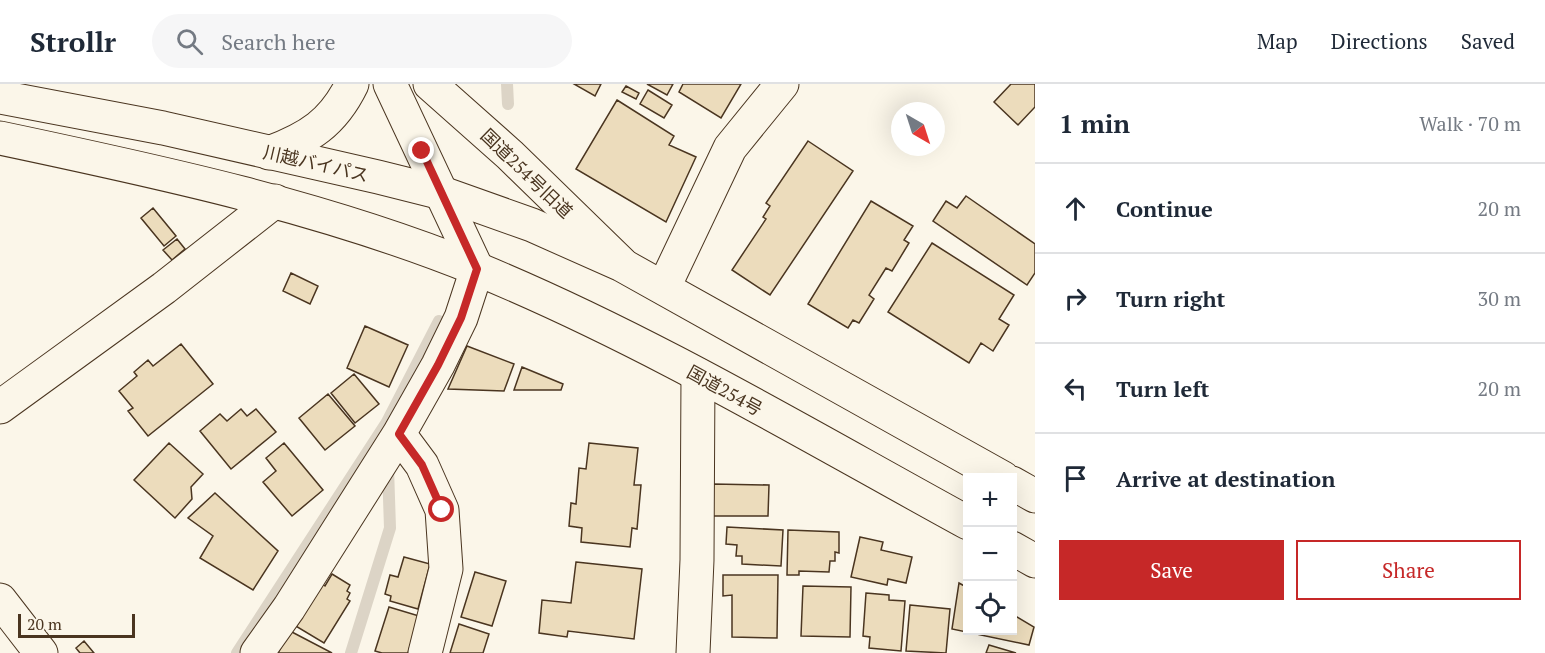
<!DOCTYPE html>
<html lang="en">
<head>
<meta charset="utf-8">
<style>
  body { margin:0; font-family:"PT Serif","Noto Sans JP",serif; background:#f6f6f7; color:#1f2937 }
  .controls { position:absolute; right:18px; bottom:18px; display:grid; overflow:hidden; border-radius:0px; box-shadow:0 6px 24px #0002 }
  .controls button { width:54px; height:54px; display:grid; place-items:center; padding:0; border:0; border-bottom:2px solid #e0e1e3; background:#fff; color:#1f2937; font:30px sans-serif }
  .compass { position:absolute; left:891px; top:18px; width:54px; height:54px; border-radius:50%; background:#fff; box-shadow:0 6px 24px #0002; rotate:141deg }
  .scale { position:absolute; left:18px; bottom:15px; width:117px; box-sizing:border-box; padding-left:6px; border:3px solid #4a3520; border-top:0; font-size:16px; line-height:21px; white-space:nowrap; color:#4a3520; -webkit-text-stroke:4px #fbf6e9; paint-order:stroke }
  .stop { position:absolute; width:18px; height:18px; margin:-14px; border:4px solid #c62828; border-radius:50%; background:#fff }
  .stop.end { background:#c62828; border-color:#fff; box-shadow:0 2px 6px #0008 }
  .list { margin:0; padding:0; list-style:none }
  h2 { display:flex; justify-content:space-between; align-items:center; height:78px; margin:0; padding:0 24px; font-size:26px }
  h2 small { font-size:20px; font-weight:400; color:#747a83 }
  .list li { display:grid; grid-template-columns:39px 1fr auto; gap:18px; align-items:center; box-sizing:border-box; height:90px; padding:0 24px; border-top:2px solid #e0e1e3 }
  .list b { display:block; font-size:22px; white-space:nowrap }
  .list em { font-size:20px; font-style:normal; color:#747a83 }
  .actions { display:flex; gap:12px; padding:18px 24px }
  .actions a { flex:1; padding:14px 0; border:2px solid #c62828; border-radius:0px; text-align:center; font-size:21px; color:#c62828 }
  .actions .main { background:#c62828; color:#fff }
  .icon { flex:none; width:33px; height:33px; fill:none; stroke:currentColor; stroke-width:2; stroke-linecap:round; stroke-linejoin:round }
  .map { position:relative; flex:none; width:1035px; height:569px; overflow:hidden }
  header { display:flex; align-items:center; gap:36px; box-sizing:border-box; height:84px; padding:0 30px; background:#fff; border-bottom:2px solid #e0e1e3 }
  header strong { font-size:28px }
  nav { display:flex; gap:33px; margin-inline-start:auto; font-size:21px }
  .search { width:420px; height:54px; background:#f6f6f7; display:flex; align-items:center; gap:15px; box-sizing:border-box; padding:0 21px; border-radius:33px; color:#747a83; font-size:22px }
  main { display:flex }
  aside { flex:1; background:#fff }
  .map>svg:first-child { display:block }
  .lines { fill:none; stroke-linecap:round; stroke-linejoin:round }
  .stream { stroke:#dcd4c6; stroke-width:12 }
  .building { fill:#ecdcbc; stroke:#4a3520; stroke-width:1.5 }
  .minor-casing { stroke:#4a3520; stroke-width:35 }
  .highway-casing { stroke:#4a3520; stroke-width:35 }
  .minor { stroke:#fbf6e9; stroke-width:33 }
  .highway { stroke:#fbf6e9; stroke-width:33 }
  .route { stroke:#c62828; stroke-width:8 }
  .labels { text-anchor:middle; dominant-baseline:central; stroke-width:4.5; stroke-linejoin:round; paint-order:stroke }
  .street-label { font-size:18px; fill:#4a3520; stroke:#fbf6e9 }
</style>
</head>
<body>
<header>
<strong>Strollr</strong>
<div class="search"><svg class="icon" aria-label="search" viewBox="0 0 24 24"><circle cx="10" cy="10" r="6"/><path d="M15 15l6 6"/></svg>Search here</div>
<nav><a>Map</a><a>Directions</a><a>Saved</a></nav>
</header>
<main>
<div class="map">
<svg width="1035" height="569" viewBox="0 0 1035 569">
  <rect width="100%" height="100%" fill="#fbf6e9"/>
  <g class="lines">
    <path class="stream" d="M507,0l1,20
      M237,569l150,-231 52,-101
      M351,569l39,-125 -2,-60"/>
  </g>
  <path class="building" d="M574,0h27l-6,12z
    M647,0h26l-6,11z
    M683,0h58l-20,34 -42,-26z
    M1011,0h24v23l-17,18 -24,-23z
    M626,2l13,7 -3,6 -14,-7z
    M648,6l24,15 -8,13 -24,-14z
    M617,16l57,36 -5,9 27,12 -30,65 -90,-53z
    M808,57l45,30 -83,124 -38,-25 34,-51 -3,-2 7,-11 -4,-3z
    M966,112l69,48v29l-8,12 -94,-64 13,-20 11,7z
    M871,117l42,25 -9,14 5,3 -17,28 -6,-3 -17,27 5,4 -15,24 -6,-3 -5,8 -40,-24z
    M153,124l23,28 -12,10 -23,-28z
    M177,155l8,10 -13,11 -9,-10z
    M932,159l82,52 -15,24 10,6 -16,26 -12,-8 -12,20 -81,-51z
    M291,189l27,13 -8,18 -27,-13z
    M365,242l43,19 -19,42 -42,-19z
    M181,260l32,40 -65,52 -20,-25 5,-3 -14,-17 18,-15 -3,-4 14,-12 5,6z
    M467,262l47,18 -10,27 -56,-2z
    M522,283l41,17 -2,6h-47z
    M354,290l25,30 -24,19 -24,-30z
    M328,310l27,32 -30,24 -26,-32z
    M241,325l6,7 9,-7 20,23 -45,37 -31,-38 20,-17 7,7z
    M169,359l34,31 -12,13 1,12 -17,19 -41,-38z
    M284,359l39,47 -31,26 -29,-34 13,-11 -10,-13z
    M589,359l49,5 -4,37h7l-4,44 -5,-1 -2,19 -49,-5 1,-14 -13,-2 2,-23 5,1 3,-36 7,1z
    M713,400l56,1 -1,31h-55z
    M215,409l63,58 -25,39 -53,-32 13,-22 -25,-18z
    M727,443l56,3 -2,36 -39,-2v-8h-6l1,-11 -11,-1z
    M788,446l51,2v21l-4,-1v9h-5l-1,11 -30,-1v4h-12z
    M860,453l23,5 -2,8 31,7 -6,26 -18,-4 -1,6 -36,-8z
    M404,473l26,7 -12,45 -28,-8 1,-5 -6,-2 5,-19 8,2z
    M576,478l66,7 -8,70 -66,-8 -1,6 -28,-4 3,-33 29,3z
    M475,488l31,9 -14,45 -31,-9z
    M332,490l18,11 -3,6 3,2 -3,6 3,2 -26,42 -30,-18 27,-42 4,3z
    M723,491h55l-1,63 -45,-1v-42l-9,1z
    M959,499l9,5v42h44v-16l22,13 -5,18 -77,-16z
    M803,502l48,1 -1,50 -49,-1z
    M866,509l23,2v5l16,1 -4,50 -32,-3 1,-11 -7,-1z
    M910,521l40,4 -4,44 -40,-2z
    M389,523l30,9 -11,37h-26l-7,-2z
    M459,540l30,10 -6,19h-33z
    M290,547l42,22h-54z
    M84,557l10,12h-14l-4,-5z
    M989,561l27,8h-30z"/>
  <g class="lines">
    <defs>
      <path id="minor" d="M430,0l80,71 111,108
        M269,69c40,-15 64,-30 83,-69
        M664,203l66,-139 52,-64
        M0,323l164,-119 111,-87
        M399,350l23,31 20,45 4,59 -21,84
        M0,516l41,53
        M257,569l32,-45 110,-174 39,-69 23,-47 16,-49 -87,-185
        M693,569l4,-93 1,-185"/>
      <path id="highway" d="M0,13l163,31 215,49 64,16 90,32 90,40 381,213
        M0,54c161,34 324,69 477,131 170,70 330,166 491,254
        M1012,399l23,13
        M1012,464l23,13"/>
    </defs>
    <use href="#minor" class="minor-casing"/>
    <use href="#highway" class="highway-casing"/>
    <use href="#minor" class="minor"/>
    <use href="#highway" class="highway"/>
  </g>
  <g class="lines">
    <path class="route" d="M422,67l55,118 -16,49 -23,47 -39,69 23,31 20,45"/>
  </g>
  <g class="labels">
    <g class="street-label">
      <text transform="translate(316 79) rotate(13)">川越バイパス</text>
      <text transform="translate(527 89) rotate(44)">国道254号旧道</text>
      <text transform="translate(725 306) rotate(29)">国道254号</text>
    </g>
  </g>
</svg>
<div class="controls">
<button>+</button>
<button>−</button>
<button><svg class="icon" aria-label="locate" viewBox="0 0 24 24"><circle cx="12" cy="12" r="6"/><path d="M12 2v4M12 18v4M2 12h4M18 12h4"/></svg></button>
</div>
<svg class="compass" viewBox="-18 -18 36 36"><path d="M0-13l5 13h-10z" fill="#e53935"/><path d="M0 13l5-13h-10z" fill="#747a83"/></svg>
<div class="scale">20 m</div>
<div class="stop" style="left:442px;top:426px"></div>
<div class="stop end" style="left:422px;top:67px"></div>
</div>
<aside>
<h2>1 min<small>Walk · 70 m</small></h2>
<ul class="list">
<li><svg class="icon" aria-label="ahead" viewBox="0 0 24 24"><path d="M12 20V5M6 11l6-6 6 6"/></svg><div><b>Continue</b></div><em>20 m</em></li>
<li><svg class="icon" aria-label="right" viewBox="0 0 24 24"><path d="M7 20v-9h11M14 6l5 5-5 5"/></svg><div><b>Turn right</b></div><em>30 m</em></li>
<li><svg class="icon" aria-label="left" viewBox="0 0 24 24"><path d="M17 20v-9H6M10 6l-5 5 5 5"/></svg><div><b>Turn left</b></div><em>20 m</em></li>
<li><svg class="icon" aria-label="arrive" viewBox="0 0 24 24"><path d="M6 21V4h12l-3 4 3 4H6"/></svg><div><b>Arrive at destination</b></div></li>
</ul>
<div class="actions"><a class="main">Save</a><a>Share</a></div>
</aside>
</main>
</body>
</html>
